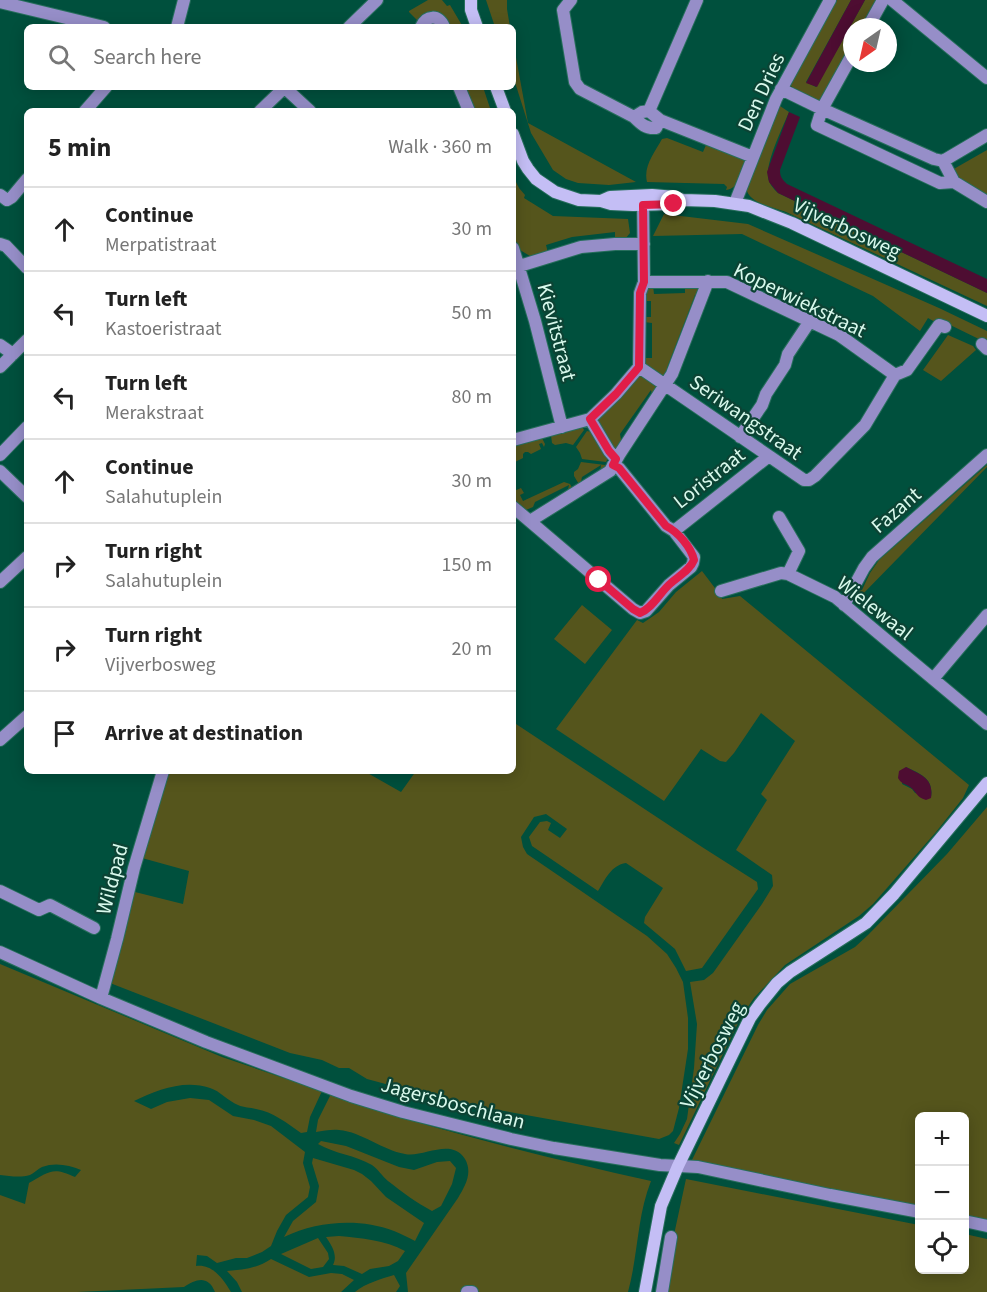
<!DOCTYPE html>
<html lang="en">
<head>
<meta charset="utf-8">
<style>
  body { margin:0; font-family:"Source Sans 3",sans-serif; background:#f6f6f6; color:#222 }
  .controls { position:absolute; right:18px; bottom:18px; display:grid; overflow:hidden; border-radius:9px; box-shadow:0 3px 15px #0003 }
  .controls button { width:54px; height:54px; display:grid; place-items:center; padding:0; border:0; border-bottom:2px solid #e0e0e0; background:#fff; color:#222; font:30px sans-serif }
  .compass { position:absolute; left:843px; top:18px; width:54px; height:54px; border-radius:50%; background:#fff; box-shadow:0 3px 15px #0003; rotate:214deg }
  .stop { position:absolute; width:18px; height:18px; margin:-14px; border:4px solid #e11d48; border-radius:50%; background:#fff }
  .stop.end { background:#e11d48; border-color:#fff; box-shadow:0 2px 6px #0008 }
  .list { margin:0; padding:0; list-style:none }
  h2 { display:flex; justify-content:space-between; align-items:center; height:78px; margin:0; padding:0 24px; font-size:26px }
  h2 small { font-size:20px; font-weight:400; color:#767676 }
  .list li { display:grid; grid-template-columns:39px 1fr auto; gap:18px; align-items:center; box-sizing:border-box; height:84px; padding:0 24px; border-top:2px solid #e0e0e0 }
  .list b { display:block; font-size:22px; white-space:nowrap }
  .list p { margin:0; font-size:20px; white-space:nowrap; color:#767676 }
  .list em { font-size:20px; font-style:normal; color:#767676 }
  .icon { flex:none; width:33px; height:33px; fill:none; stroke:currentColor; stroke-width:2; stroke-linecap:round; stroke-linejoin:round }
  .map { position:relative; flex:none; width:987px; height:1292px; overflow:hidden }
  .search { position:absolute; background:#fff; box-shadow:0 3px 15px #0003; left:24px; top:24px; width:492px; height:66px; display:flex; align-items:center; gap:15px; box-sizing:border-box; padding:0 21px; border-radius:9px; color:#767676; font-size:22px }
  .panel { position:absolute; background:#fff; box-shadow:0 3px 15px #0003; left:24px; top:108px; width:492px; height:666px; border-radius:9px }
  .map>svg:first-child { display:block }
  .green { fill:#55551c; fill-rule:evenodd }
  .water { fill:#4e0d32 }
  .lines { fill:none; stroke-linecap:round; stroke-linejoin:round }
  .minor-casing { stroke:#276e5c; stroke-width:14 }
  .secondary-casing { stroke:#276e5c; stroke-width:14 }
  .minor { stroke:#968ec8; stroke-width:12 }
  .secondary { stroke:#c4bef5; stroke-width:12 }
  .route { stroke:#e11d48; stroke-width:8 }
  .labels { text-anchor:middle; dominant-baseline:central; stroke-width:4.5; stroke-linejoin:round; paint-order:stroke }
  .street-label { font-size:21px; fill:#d8f9ec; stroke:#0c4334 }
</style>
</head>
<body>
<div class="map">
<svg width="987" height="1292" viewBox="0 0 987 1292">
  <rect width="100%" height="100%" fill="#00503d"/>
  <path class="green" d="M428,0h14l5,6 3,-1 13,22h-15l-1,-3 -28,-2 -10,-10v-1z
    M486,0h21v9l3,18h-15z
    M835,0h16l-45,82 10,5 49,-87h14l-15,27h-12v20l-31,55c-11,-5 -24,-9 -32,-18z
    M513,41l15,82 108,59 -27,3 -31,-2 -12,-4 -13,-9 -22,-37 -18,-57z
    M463,87h20l8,24h-19z
    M780,106l9,6c-6,15 -23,49 -21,65 1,7 5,11 10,16l209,100v13l-201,-94c-13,-5 -37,-8 -40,-24z
    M667,138l36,14 3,-7 41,16c-5,11 -7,27 -21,29l1,-3 -3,-3 -77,-2c-4,-16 8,-30 15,-43z
    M987,150v48l-26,-16 -9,-12z
    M513,176l6,12 6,7 -1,3 29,18 75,3 2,14 -5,6h-10v-7l-43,5 -26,8 2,8 -17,5 -1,-2 -10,-6 -3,1 -4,-13z
    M664,214l84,10 191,84 48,23v12l-49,-24 -3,3 -7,-4 -8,13 -47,-35 -131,-62 -89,2z
    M653,286l1,8 31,-1v-7l12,2 2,3v5l-4,-1 -28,73 4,2 -6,9 -21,-15v-6h8v-35l-8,-1v-5h7v-16h-7l2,-12z
    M948,335l25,11 3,4 -35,31 -18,-11z
    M638,374l21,9 -6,16 -2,-9 -31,44 2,11 -6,4h-3l-17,-27 2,-4z
    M582,426l2,4 -11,15 -7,-2 -11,2 -3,-2 -1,-8z
    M587,431l4,1 17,26 -2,4 -24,-3 -2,-6 -4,-6z
    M542,438l3,6 -1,3 -2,-4 -3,1 2,5 -10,5 -3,-2h-3l-2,2v4l-10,5v-19z
    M581,462l24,3 3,4 -8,5 1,-9 -19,12 -2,9 -6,-10v-4l4,-3z
    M987,465v2l-129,132 -3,-3 3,-5 4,-1 8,-17 9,-13z
    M564,482l6,2 4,7 -7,3 2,-9 -34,17 -2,5 -7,3 -13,-11v-9l1,1 7,-3 3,5 -4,2 3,6z
    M702,571l19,25 1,3 18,-3 229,189 -6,13 -27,34 -63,72 -14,12 -74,49 -31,33 -13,19 -62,128 -5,-2 6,-9 7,-15 7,-51 3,-44 -7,-42 14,-2 9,-7 49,-69 11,-18 -1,-11 -36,-25 31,-50 -6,-6 34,-53 -34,-28 -27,40 -8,9 -6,-1 -19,-12 -37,52 -108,-72 81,-109 6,3 16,-11 17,-20zM906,767c15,7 28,12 25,30l-16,-4 -3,-4 -10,-5z
    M582,605l30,25 -27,34 -31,-25z
    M513,722l189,125 55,35 1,7 -56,79 -16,3 -11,-22 -31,-26 1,-6 18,-29 -37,-25c-15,2 -21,17 -28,28l-66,-45 -3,-9 11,-15 7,-1 4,2 -3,7 12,8 7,-9 -21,-15 -12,3 -13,20 2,10 4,7 120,82 20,18 9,14 7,14 5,36v31l-9,59 -6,23 -4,4 -10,4 -210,-38 -82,-22 -18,-11h-10l-17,-8 -32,-7 -180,-70 25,-91 48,12 6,-33 -47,-13 27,-87h195l37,21 15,-21h97z
    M987,807v414l-22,-4 -1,-101h-44l-1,93 -227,-49 66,-135 9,-15 23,-26 65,-37 13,-12 79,-81z
    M0,964l222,93 100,34 -12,26 -3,15 -6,1c-14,-10 -28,-21 -45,-24 -6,-2 -12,-1 -18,-4 -10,-4 -18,-14 -28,-17 -26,-9 -53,2 -76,13l17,8 16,-7 23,-4 19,2 24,16 21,4 17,6 34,26 -2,11 7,24 -2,10 -22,18 -9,16 -6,15 -9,6 -15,6h-11l-19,5 -10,-7 -10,-1 -1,11c17,-2 27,13 35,26h-16c-7,-17 -19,-13 -31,-5l-107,5h-77v-97l25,9 4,-21c20,-11 23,-17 46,-6l6,-7c-12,-5 -26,-8 -39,-3 -4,2 -8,6 -12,8 -10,3 -20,1 -30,0z
    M331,1094c43,15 87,29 132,41 62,17 125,32 188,46 -14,35 -13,75 -23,111h-220l-2,-19 52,-75c7,-12 15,-25 7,-39 -14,-22 -42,-1 -60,-5 -23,-4 -43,-22 -66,-24 -7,-1 -16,1 -23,2l2,-12z
    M321,1141l25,5 53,21 15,3 23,-8 13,-1 6,7 -4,16 -11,22 -9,5c-15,-8 -30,-19 -44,-30 -6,-5 -10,-12 -16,-16 -17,-10 -37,-11 -54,-21z
    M313,1158l41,12 8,4 9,7 15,16 38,26 -9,18c-7,-4 -14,-7 -21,-10 -35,-13 -76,-10 -110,6l9,-16 23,-19 3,-16 -7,-23z
    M686,1179l233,46 1,45h44l1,-36 22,5v53h-319l7,-42 -3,-6z
    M339,1236c22,2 46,4 66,15l-7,10 -9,5 -19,3 -8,5 -18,-8 -11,-1c5,-10 -1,-19 -7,-28z
    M318,1238l10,15 1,6 -6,8 -12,2 -30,-15z
    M271,1259l38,18 22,-4 11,1 12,6 -13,12h-99l-5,-10 -10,-11c16,-1 31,-3 44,-12z
    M394,1275l6,11 -4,6h-41c11,-9 26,-13 39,-17z"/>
  <path class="water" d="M851,0h14l-48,87 -11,-4z
    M789,112l11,5 -20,53c0,7 2,9 7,14l200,95v14l-209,-100 -9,-11 -2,-10z
    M906,767c15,8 28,11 25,31l-5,2c-10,-3 -9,-8 -16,-13 -5,-4 -8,-2 -12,-9l1,-7z"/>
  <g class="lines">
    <defs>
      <path id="minor" d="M571,0l-8,10 12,72 5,7 54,28 8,-5 7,-1 11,9 93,37
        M892,0l95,78
        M0,2l104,25
        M177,27l7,-27
        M349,27l28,-27
        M421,27c5,-12 18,-13 23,0
        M868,27l15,-27
        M852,55l-30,54 -5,16 123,58 14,-1
        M284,87l26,24
        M459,87l10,24
        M781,89l41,20 112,50 9,2 11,21 33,20
        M85,111l21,-24
        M260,111l25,-24
        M649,111l48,-111
        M634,117c7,7 12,12 22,11l4,-8
        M943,161l44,-26
        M0,195l7,5 5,-3 15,-18
        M735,203l41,-104 54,-99
        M0,244l6,2 21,22
        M513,248l22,73 27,106
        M513,268l68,-21 34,-3h29
        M644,282h83l112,53 56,40
        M982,344l5,5
        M0,345l13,9
        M0,367l27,-27
        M639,367l165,113h5l6,-4 50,-51 30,-50
        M895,375l12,-5 32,-45 6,2
        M590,419l19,32 7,8
        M740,437l22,-32 4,-11 19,-29 3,-11 22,-33
        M513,440l77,-21 26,-25 23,-27 1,-74 4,-11 -1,-85
        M0,455l27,-28
        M0,471l27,26
        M513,507l120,102 7,4 6,-2 23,-26 22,-18 2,-4 1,-6 -20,-26 -8,-5 -47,-58 -6,-3
        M779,517l20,34 -11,23
        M530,521l80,-50 9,-16 53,-81 36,-93
        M674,531l95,-75
        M0,582l27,-25
        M721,591l60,-18 7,1 47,23 152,127
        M844,605l20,-37 8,-11 115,-102
        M933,679l54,-64
        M0,740l27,-24
        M0,891l39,19 11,-5 44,23
        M0,952l101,46 105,44 145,54 52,16 108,27 43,9 106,17 38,2 132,28 90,17
        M101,998l16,-59 17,-71 29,-97
        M964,1221l23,5
        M467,1292h5
        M662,1292l9,-55"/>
      <path id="secondary" d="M471,0v10l6,17
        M496,87l9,24
        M513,134l10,27 5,8 8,10 19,13 24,8 22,1 10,3 22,1 41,-1 5,-2
        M601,201l9,-4 42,-2 23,2 8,3 32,1 34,5 43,17 195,93
        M645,1292l16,-86 17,-40 53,-109 19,-39 10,-14 17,-21 13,-11 76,-49 28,-29 93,-111"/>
    </defs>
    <use href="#minor" class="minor-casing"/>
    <use href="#secondary" class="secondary-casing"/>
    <use href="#minor" class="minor"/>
    <use href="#secondary" class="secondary"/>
  </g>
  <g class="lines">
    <path class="route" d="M599,580l34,29 7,4c13,-5 20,-21 31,-30 8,-7 19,-13 23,-23 -3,-13 -16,-28 -28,-34l-47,-58 -6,-3 3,-6 -7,-8 -19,-32 26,-25 23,-27 1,-74 4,-11 -1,-77 31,-1"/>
  </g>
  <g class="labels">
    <g class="street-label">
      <text transform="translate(761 92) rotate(-65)">Den Dries</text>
      <text transform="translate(847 228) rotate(25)">Vijverbosweg</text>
      <text transform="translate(800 300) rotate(26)">Koperwiekstraat</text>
      <text transform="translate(557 332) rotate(75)">Kievitstraat</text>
      <text transform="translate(746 417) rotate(35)">Seriwangstraat</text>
      <text transform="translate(709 478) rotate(-38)">Loristraat</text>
      <text transform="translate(896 510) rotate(-41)">Fazant</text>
      <text transform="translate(875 608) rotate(38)">Wielewaal</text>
      <text transform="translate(112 879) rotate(-75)">Wildpad</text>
      <text transform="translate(712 1055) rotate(-63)">Vijverbosweg</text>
      <text transform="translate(453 1103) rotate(15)">Jagersboschlaan</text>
    </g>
  </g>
</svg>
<div class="controls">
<button>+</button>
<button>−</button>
<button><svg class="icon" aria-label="locate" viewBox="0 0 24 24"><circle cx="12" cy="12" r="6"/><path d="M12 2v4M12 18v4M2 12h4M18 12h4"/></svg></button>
</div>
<svg class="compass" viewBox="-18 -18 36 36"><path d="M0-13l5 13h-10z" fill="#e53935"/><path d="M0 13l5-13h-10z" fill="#767676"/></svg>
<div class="stop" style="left:599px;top:580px"></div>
<div class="stop end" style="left:674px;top:204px"></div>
<div class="search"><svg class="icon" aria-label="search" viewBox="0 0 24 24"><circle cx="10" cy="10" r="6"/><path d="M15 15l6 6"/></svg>Search here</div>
<section class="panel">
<h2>5 min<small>Walk · 360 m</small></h2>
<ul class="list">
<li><svg class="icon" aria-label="ahead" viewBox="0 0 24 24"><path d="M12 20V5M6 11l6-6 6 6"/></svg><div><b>Continue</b><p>Merpatistraat</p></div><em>30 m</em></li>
<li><svg class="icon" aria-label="left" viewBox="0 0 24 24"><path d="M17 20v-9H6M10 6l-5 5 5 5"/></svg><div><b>Turn left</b><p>Kastoeristraat</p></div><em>50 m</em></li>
<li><svg class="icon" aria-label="left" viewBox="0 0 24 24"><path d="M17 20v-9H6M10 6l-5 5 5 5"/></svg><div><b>Turn left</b><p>Merakstraat</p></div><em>80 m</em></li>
<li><svg class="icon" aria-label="ahead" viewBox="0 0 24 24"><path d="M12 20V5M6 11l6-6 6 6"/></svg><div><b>Continue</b><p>Salahutuplein</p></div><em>30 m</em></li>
<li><svg class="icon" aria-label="right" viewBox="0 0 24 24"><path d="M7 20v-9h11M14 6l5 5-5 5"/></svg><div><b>Turn right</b><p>Salahutuplein</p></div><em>150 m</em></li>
<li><svg class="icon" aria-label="right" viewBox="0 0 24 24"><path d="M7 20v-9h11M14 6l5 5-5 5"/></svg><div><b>Turn right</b><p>Vijverbosweg</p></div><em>20 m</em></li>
<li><svg class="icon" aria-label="arrive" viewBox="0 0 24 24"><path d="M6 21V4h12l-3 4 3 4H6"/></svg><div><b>Arrive at destination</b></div></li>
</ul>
</section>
</div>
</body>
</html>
